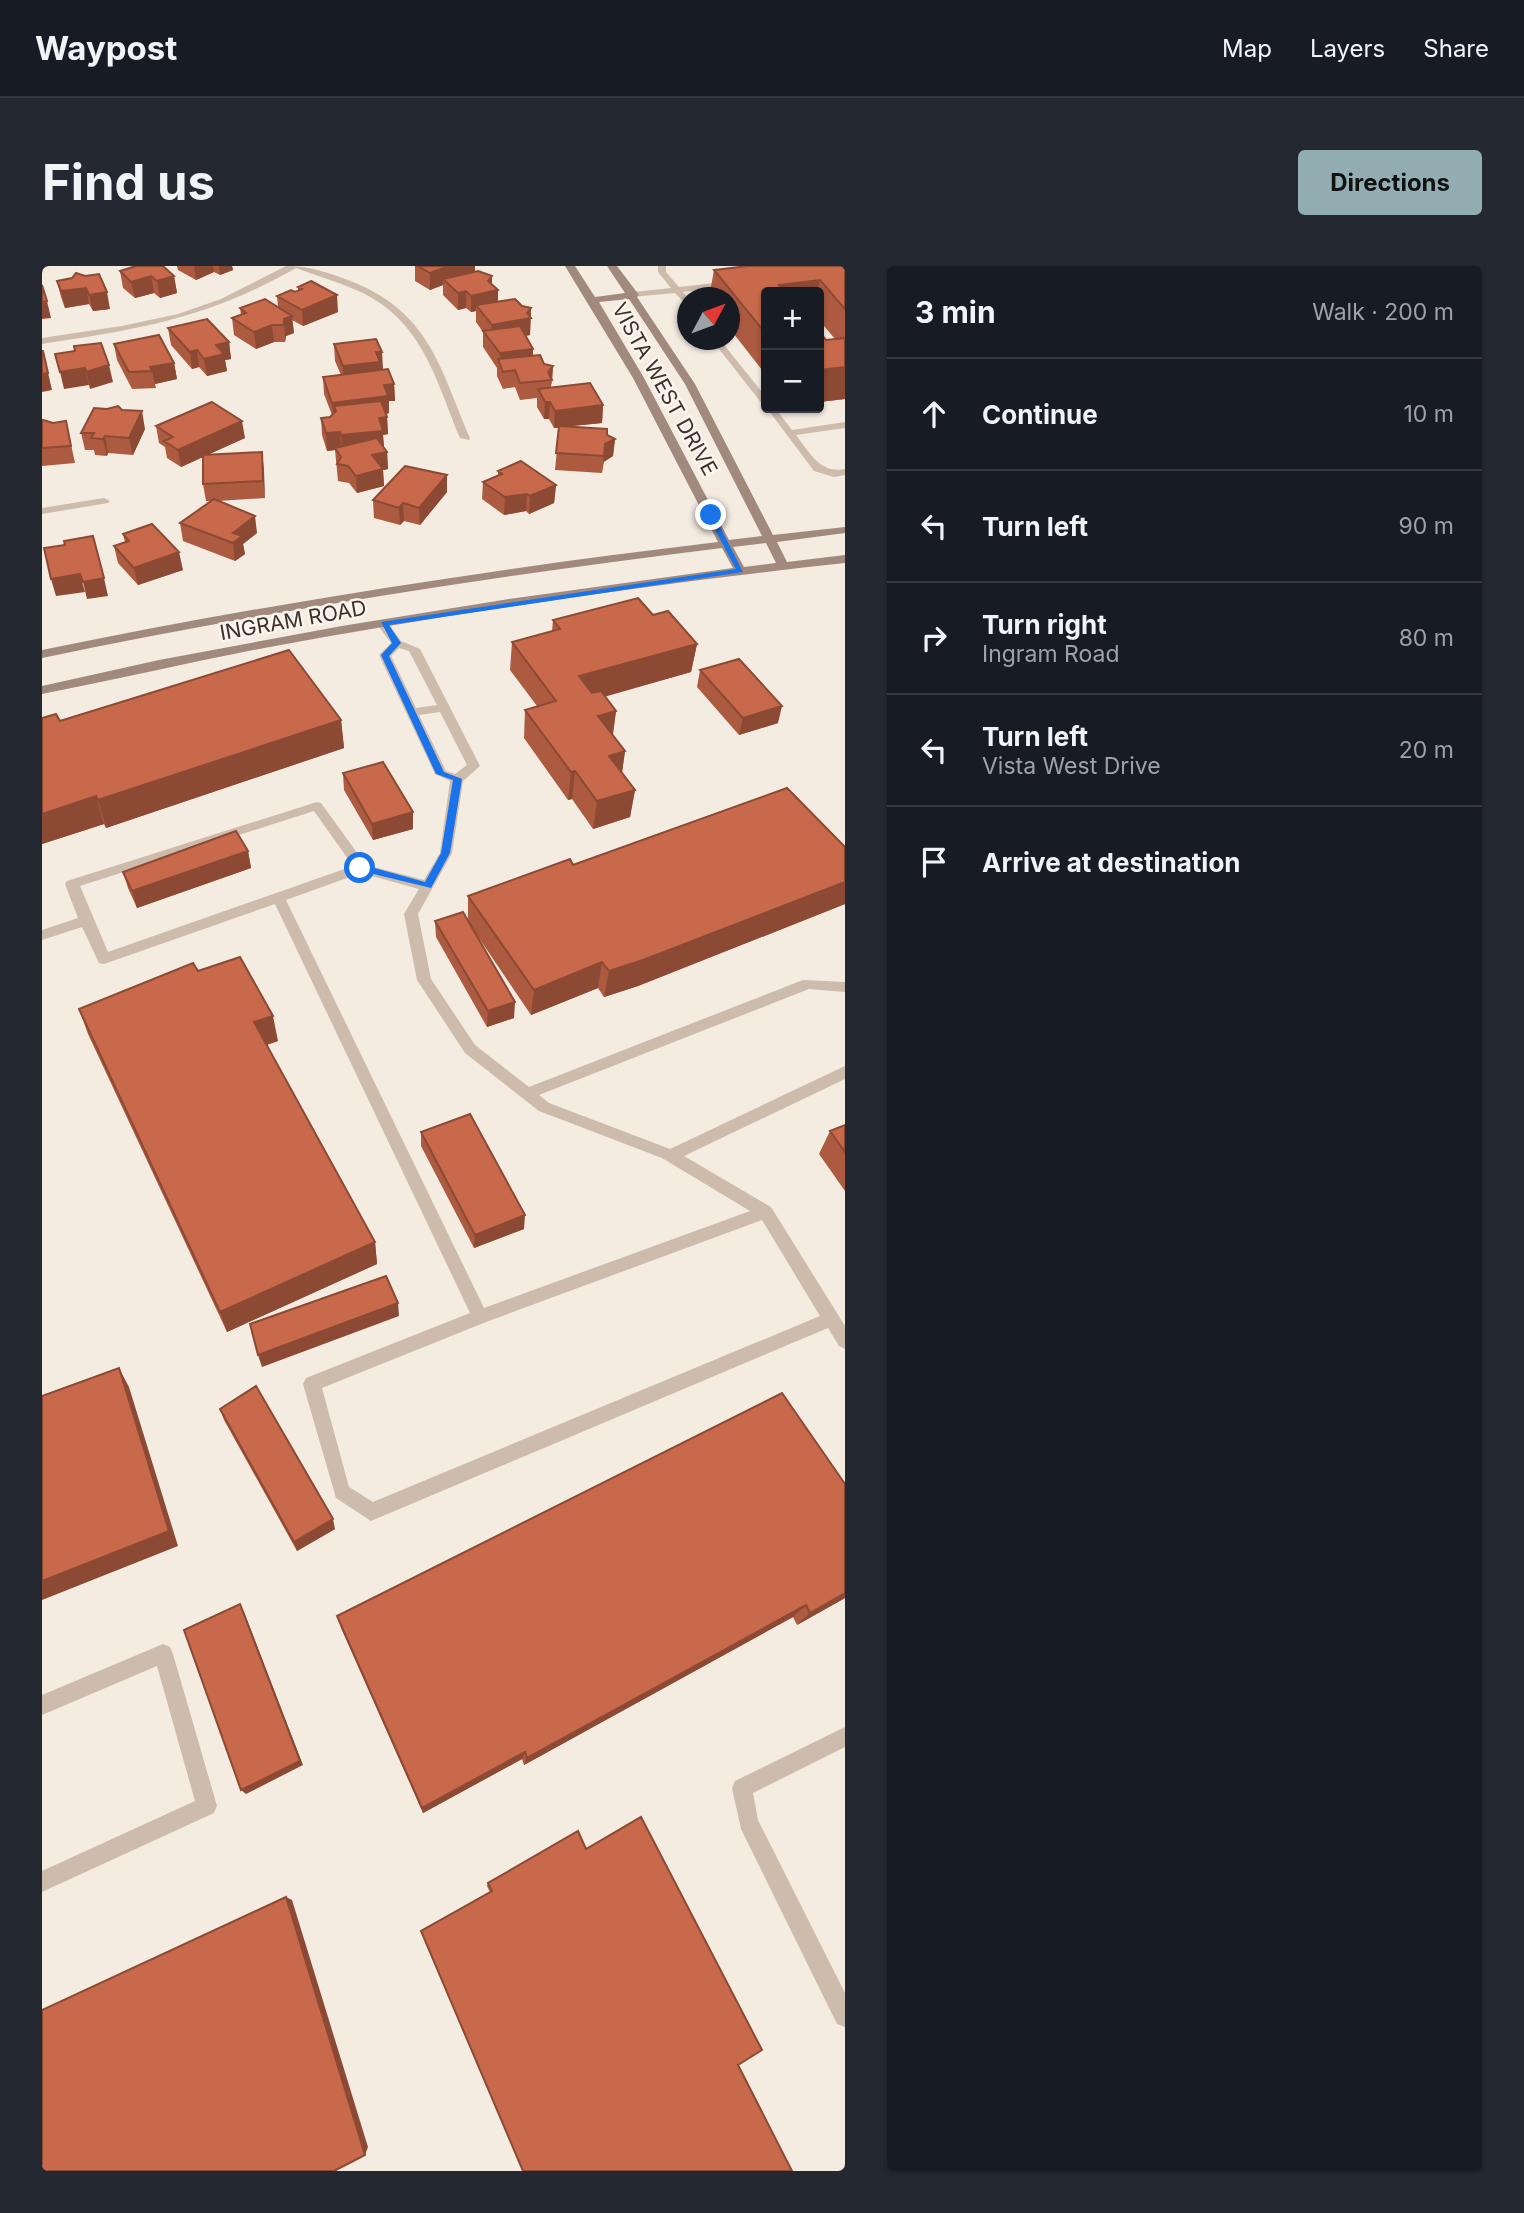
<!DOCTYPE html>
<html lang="en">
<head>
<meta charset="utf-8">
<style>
  body { margin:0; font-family:Inter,sans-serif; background:#242831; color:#f1f3f6 }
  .controls { position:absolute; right:21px; top:21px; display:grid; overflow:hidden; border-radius:7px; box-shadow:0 2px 5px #0004 }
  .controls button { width:63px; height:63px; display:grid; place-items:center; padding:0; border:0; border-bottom:2px solid #363941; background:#171b24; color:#f1f3f6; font:35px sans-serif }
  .compass { position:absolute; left:635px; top:21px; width:63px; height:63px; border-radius:50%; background:#171b24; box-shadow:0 2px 5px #0004; rotate:49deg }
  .stop { position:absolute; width:21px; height:21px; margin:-16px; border:5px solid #1a73e8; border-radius:50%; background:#fff }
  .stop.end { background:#1a73e8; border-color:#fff; box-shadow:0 2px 7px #0008 }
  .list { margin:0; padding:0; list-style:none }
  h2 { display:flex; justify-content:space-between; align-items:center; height:91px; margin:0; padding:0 28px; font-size:30px }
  h2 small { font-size:23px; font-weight:400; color:#9ea1a6 }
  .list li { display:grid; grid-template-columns:46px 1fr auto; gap:21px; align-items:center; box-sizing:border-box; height:112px; padding:0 28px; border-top:2px solid #363941 }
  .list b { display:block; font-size:26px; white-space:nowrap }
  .list p { margin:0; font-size:23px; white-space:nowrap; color:#9ea1a6 }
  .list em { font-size:23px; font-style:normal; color:#9ea1a6 }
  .icon { flex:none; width:38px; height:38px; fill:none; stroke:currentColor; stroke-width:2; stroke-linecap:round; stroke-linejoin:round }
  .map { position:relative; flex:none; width:803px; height:1905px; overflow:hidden; border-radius:7px }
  header { display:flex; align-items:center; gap:42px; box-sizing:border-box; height:98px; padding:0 35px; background:#171b24; border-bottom:2px solid #363941 }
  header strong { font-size:33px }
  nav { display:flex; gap:38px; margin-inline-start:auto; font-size:24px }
  .intro { display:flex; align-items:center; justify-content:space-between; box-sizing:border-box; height:168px; padding:0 42px }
  h1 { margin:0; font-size:49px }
  .button { padding:18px 32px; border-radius:7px; background:#92aeb2; color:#111; font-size:24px; font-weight:700 }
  main { display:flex; gap:42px; padding:0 42px }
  aside { flex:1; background:#171b24; border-radius:7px; box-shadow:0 2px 5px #0004 }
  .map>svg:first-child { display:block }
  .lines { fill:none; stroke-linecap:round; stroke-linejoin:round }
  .lane { fill:#cdbbac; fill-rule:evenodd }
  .street { fill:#cdbbac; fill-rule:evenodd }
  .secondary { fill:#a18a7d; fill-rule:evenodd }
  .wall { fill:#ac5a40 }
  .shaded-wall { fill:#8c4a34 }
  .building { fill:#c8694b; stroke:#8c4a34; stroke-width:2 }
  .route { fill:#1a73e8 }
  .labels { text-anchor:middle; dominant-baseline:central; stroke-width:5; stroke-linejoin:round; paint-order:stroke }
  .far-street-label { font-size:21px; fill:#3b302b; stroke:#fbf5ee }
</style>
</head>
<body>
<header>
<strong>Waypost</strong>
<nav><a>Map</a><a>Layers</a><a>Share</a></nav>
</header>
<div class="intro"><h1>Find us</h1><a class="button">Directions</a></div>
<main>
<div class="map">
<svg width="803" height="1905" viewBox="0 0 803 1905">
  <rect width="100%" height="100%" fill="#f4ebe1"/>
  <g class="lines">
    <path class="lane" d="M616,0h8v6l13,15 53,-6 4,3 -53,8 5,6v8l-13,-13 -44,4v-4l3,-1 37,-4 -13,-16z
      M670,74h8l46,57v9l-3,-1z
      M724,141l9,1 17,22 53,-8v6l-49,7c14,18 24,39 49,34v6l-11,2 -20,-6z
      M341,355l4,1 14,19 19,8 60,117 -17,15 -11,72 -34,61 13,65 44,66 54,42 274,-107 42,2v10l-36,-3 -270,106 10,8 121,46 175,-83v13l-161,77 87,51 74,119v23l-6,-3 -11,-18 -457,193 -35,-23 -33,-114 3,-6 164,-65 -195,-409 -171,60 -5,-1 -17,-36 -40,13v-10l36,-12 -13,-34 2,-3 250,-79 4,1 45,62 58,15 16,-27 10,-72 -15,-7 -56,-119 12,-12 -14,-19zM357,382l10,3 28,54 -21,3 -25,-52zM398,446l27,53 -12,9 -9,-3 -27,-56zM272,545l39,55 -245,86 -28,-66zM319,607l58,16 -15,25 13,66 48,73 74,58 123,47 88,53 -266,97 -198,-408zM720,954l58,96 -447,186 -24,-15 -27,-99 164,-66z
      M121,1378l7,3 3,7 44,152 -3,7 -172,79v-21l153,-70 -38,-135 -115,49v-20z
      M803,1461v20l-92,46 5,27 87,173v34l-8,-3 -96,-195 -9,-41 3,-7z"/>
    <path class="street" d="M244,0c23,0 40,6 62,14 81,31 91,85 122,158l-1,2 -9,-2c-24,-58 -37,-115 -97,-145 -22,-10 -45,-17 -67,-25 -88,50 -155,61 -254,76v-6l80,-12 56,-12 43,-15z
      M62,232l6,3 -2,2 -66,11v-6z"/>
    <path class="secondary" d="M523,0h10l20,31 30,-4 -18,-27h10l22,29 -2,2 58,87 78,151 72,-8v6l-68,9 10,20 58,-7v8c-196,21 -391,50 -586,86 -72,14 -144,31 -217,45v-8l117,-26 183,-34 167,-27 224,-31 -11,-20c-228,28 -455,63 -680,110v-8c224,-46 449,-81 676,-108l-85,-164zM587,33l56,85 77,152 -33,4 -85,-162 -45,-76zM724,277l10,20 -32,4 -11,-20z"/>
  </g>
  <path class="wall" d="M135,0h55l1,4 -13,5 -6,-3 -18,8 -18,-10z
    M373,0h60v6l23,18v12l33,6 -1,27 -5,1 8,13v7l11,8 9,2 -2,22 52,17 -1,18 -33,3 38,9 8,4 -2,17 -9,6 -2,11 -47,-3 4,-42h-5l-5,-9h-5l-7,-12v-9l-17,2 -5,-13 -12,2 -6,-13v-8l-14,-21v-15l-7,-10v-11l-5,1 -5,-4 -8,2 -15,-15v-10l-13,5 -15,-9z
    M803,0v133l-26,3 7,-62 9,-1 -16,-19v-28h-53v83l-36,-46v-31h-21l5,-28z
    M78,5l54,5 3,17 -17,5 -6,-5 -19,5 -12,-10z
    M30,12l38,31 -17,2 -4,-7 -24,4 -4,-11 -4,-16z
    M256,21l40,25 -35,14 -11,-6 2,13 -8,3 -1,6h-11l-18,7 -22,-14 -2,-17 9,-3 -1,-7 38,-1 -1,-11 21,-5z
    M126,62l61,14 2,17 -6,1 2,11 -20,5 -8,-9 -7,2 -21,-24z
    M72,78l60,19 3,16 -22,5 1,4 -24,1 -15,-29z
    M292,78l49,25h-3v1l14,14 1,17h-6v12l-3,1 1,3 1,17 -5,1 1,12 3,5 1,17 -5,1 1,16 -27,7 -8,-10 -11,-2 -3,-31 -8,1 -5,-16 -1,-17 9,-1 2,-2 -8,-21 -1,-17 18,-2 -6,-14z
    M0,155l11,2 13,-2 9,42 -33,3z
    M114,160l89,12 -38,17 55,-3 3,46 -47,3 39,32 -14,11 2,10 -10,7 -52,-20 -3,-18 32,-22h-6l-3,-17v-27l-22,10 -14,-9 -2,-11 -6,-4z
    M103,163l-12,26 -25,-2 -1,3 -12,-1 -1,-5h-9l-4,-17z
    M456,205l58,14 -2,18 -25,11 -3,-3 -22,4 -22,-16 1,-17 15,-6z
    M405,226l-27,33 -16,-4 -4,4 -26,-7 -1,-18z
    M81,268l60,36 -45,15 -20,-22 -4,-17 11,-4z
    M611,349l44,29 -6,28 -86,24 11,15 -3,24 12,16 -3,22 13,17 -5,27 -37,12 -21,-30 -4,1 -44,-62 1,-28 12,-4 -27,-36 2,-28 40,-11 1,-11z
    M658,404l78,53 -39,12 -42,-48z
    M299,454l3,28 -238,80 -2,-4 -62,20 18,-123z
    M301,507l70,56 -40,11 -29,-50z
    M803,581v57l-207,82 -34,11 -6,-9 -67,27 -52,-77 35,80 -27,9 -51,-90 -1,-16 33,-1v-24l105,-31z
    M206,585l3,17 -114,40 -9,-20 -5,-16z
    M156,705l80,70 -11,4 108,197 2,22 -150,68 -139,-298 -9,-25z
    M803,859v66l-26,-37 11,-23z
    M379,866l103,97 -50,19 -53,-102z
    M178,1143l115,120 -38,22 -73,-131z
    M803,1218v114l-48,27 -4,-8 -269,148 -2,-6 -99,54 -82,-185 -4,-12z
    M544,1583l176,201 -272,-158 -3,-6 1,-3z"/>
  <path class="shaded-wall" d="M152,0h19l1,6 -18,8z
    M177,0h13l1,4 -13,5z
    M407,0h26v7l-32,6v6l-13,5v-17z
    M109,10l3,17 -19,5 -4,-16z
    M132,10l3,17 -17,5 -3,-17z
    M450,10v15l6,-1v16l-22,-1v6l-5,1v-16z
    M778,14l-3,12h-39l1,-7z
    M44,22l3,16 -24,4 -4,-17z
    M424,25v17l-8,2v-17z
    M65,26l3,17 -17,2 -4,-16z
    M295,29l1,17 -35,14 -1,-16z
    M5,35l4,17 -9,1v-17z
    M489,42l-1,27 -39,7 1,-17 35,-12z
    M250,50l2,17 -8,3 -1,6 -1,-23z
    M230,59l2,17 -18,7 -2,-17z
    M187,76l2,17 -6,1 2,11 -20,5 -3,-17 12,-14z
    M491,83l-1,17 -33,-4 1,-9z
    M155,84l2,17 -7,2 -2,-17z
    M1,85l9,39 -10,2v-18z
    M334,86h6l1,17h-3v10l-36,4 -1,-17z
    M132,97l3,16 -22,5 -3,-13 -2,-4z
    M67,99l4,17 -23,7 -4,-17z
    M511,100l-1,17 -1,1 1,-4 -4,-8z
    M803,101v32l-26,3v-32z
    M43,102l4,17 -25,4 -4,-17z
    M352,118l1,17h-6v12l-52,7 -3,-14 1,14h-1l-2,-17 52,-18z
    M503,136h5l-1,17h-5z
    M561,139l-1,18 -48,5 1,-17z
    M100,145l3,18 -12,26 -4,-17z
    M345,151l1,17 -5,1 1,13 -42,5 -1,-18 38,-17z
    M200,155l3,17 -64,29 -3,-17z
    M298,166l1,17 -6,-1v2l-8,1 -1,-18z
    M63,170l3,17 -1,3 -4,-17z
    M573,173l-2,17 -10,6 2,-18z
    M220,186l2,18 1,28 -2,-17z
    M345,186l1,17 -5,1 1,16 -27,7 -1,-17 16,-21z
    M405,209v17l-27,33 -1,-17z
    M514,219l-2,18 -25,11 1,-18z
    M485,228l-1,17 -22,4 1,-18z
    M361,237l1,18 -4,4 -1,-17z
    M213,250l2,17 -14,11 2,10 -10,7 -2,-18v-10z
    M137,286l4,18 -45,15 -4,-17z
    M38,308l5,18 -29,4 -5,-17z
    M62,312l4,18 -21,3 -4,-17z
    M655,378l-6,28 -115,33 3,-29z
    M740,440l-4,17 -39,12 4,-17z
    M574,445l-4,28 -14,-23z
    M299,454l3,28 -238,80 -8,-28z
    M583,485l-4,28 -12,-23z
    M533,505l-3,28 -4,1 3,-28z
    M593,524l-5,27 -37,12 4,-28z
    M54,530l8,28 -62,20v-30z
    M371,546v17l-40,11 -1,-16z
    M206,585l3,17 -114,40 -5,-17z
    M803,616v22l-207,82 -34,11 5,-26z
    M560,696l-4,26 -67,27 3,-25z
    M473,736l-1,16 -27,9 1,-16z
    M231,750l5,25 -19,6 -5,-25z
    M483,949l-1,14 -50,19 1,-13z
    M333,976l2,22 -150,68 -7,-20z
    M356,1037l1,13 -137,51 -4,-12z
    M77,1102l10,19 49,159 -136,54v-19z
    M291,1253l2,10 -38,22 -3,-9z
    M803,1327v5l-48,27 13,-12z
    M198,1338l4,8 59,153 -57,29 -5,-4z
    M764,1339l-13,12 -269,148 3,-7z
    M483,1486l-3,7 -99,54 -1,-5z
    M244,1631l6,3 76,247 -3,8z"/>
  <path class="building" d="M94,0h27l11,10 -17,5 -6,-5 -20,6 -11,-11z
    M376,0h31l-19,7z
    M706,0h97v43l-25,-29 -41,5 6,7h-19v42l-52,-64z
    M436,5l14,5 -4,5 10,9 -27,6 -5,-5 -8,2 -15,-14z
    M34,7l9,3 14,-2 8,18 -18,3 -3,-7 -25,3 -4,-10 15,-3z
    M269,15l26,14 -35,15 -25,-14 14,-6 4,2 7,-3 -4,-2z
    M0,19l5,16 -5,1z
    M223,33l27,17 -8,3v6h-12l-18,7 -22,-14 14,-5 -6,-5z
    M473,33l7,7 9,2 -4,5 4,5 -39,7 -16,-20z
    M165,53l22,23 -13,3 8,9 -20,5 -7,-9 -7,2 -22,-24z
    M478,60l13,23 -33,4 -17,-22z
    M777,66l7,8 19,-2v29l-26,3z
    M117,69l15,28 -24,4 2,4 -23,1 -15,-28z
    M334,73l6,13h-6l4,10 -37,4 -9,-22z
    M59,77l8,22 -23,7 -1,-4 -25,4 -5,-18 20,-3 -1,-5z
    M0,85h1l5,22 -6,1z
    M498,89l4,9 9,2 -5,6 4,8 -32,3 -5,-13 -12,2 -5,-13z
    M346,103l6,15 -10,1 4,11 -56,7 -9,-26z
    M548,117l13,22 -48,6 -5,-9h-5l-7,-13z
    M339,135l6,16 -8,1 4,13 -42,4 -1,-3 -14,1 -5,-15 9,-1 6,-6 -2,-5z
    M170,136l30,19 -64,29 -14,-9 9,-4 -17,-11z
    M76,140l4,4 20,1 -13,27 -24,-2 -2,3 -12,-1 3,-5h-13l13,-25 13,1z
    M1,154l10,3 13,-2 5,25 -29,2v-27z
    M517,160l48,3v6l8,4 -10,5 -1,12 -48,-3z
    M335,172l10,14 -15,3 11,14 -27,7 -8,-10 -11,-2 4,-7 -6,-9z
    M220,186l1,29 -60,3v-29z
    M479,195l35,24 -26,11 -3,-2 -22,3 -22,-15 19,-8 -4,-3z
    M363,200l42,9 -28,33 -16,-5 -4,5 -26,-8z
    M172,233l41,17 -22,17 9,3 -9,7 -53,-20z
    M110,258l27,28 -45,16 -20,-22 15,-5 -6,-7z
    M51,270l11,42 -21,4 -3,-8 -29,5 -7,-31 21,-3 -1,-4z
    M596,332l15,17 15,-4 29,33 -118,32 13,17 9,-2 15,20 -18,5 27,35 -16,5 26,34 -38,11 -22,-30 -4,1 -46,-62 31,-9 -44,-59 48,-13 -7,-9z
    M247,384l52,70 -243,80 -2,-4 -54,18v-96l14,-4 4,7z
    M697,393l43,47 -39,12 -43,-48z
    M341,496l30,50 -41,12 -29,-51z
    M745,522l58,59v35l-202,78 -34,11 -7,-9 -68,28 -66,-94 102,-37 3,6z
    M194,565l12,20 -116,40 -9,-19z
    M421,646l52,90 -27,9 -53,-90z
    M198,691l33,59 -19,6 121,220 -155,70 -141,-303 114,-46 5,8z
    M428,848l55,101 -50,20 -54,-103z
    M803,859v27l-15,-21z
    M344,1010l12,27 -140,52 -8,-31z
    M77,1102l50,163 -127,50v-185z
    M214,1120l77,133 -39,23 -74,-133z
    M740,1127l63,91v109l-35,20 -4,-8 -279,153 -2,-6 -103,56 -85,-192z
    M198,1338l60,157 -59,29 -57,-160z
    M599,1551l121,233 -24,15 54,106h-269l-102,-240 71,-40 -4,-8 90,-52 8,18z
    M244,1631l79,258 -31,16h-292v-161z"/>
  <path class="route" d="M669,246l3,3 29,57 -354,53 12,18 -12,13 55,116 18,7 -12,74 -19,35 -74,-18v-5l3,-1 65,18 16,-29 12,-73 -17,-6 -55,-119 11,-12 -11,-21 355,-53 -29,-54z"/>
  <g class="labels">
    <g class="far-street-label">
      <text transform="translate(623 123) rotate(61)">VISTA WEST DRIVE</text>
      <text transform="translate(251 354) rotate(-10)">INGRAM ROAD</text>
    </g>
  </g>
</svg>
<div class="controls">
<button>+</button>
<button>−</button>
</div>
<svg class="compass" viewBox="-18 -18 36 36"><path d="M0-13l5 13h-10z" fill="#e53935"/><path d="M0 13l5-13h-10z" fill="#9ea1a6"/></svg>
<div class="stop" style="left:318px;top:602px"></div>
<div class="stop end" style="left:669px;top:249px"></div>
</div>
<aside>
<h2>3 min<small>Walk · 200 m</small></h2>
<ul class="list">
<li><svg class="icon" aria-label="ahead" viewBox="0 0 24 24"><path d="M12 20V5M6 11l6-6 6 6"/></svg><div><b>Continue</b></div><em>10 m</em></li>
<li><svg class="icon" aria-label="left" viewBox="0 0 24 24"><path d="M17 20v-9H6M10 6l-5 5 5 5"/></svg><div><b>Turn left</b></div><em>90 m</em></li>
<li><svg class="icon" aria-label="right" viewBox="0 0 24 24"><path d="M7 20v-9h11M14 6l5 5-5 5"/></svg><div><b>Turn right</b><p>Ingram Road</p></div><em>80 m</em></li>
<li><svg class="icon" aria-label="left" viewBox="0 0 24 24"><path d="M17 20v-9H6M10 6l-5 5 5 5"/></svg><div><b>Turn left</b><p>Vista West Drive</p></div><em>20 m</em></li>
<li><svg class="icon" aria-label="arrive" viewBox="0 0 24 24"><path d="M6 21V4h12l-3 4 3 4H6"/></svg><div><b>Arrive at destination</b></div></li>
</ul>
</aside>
</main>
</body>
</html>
